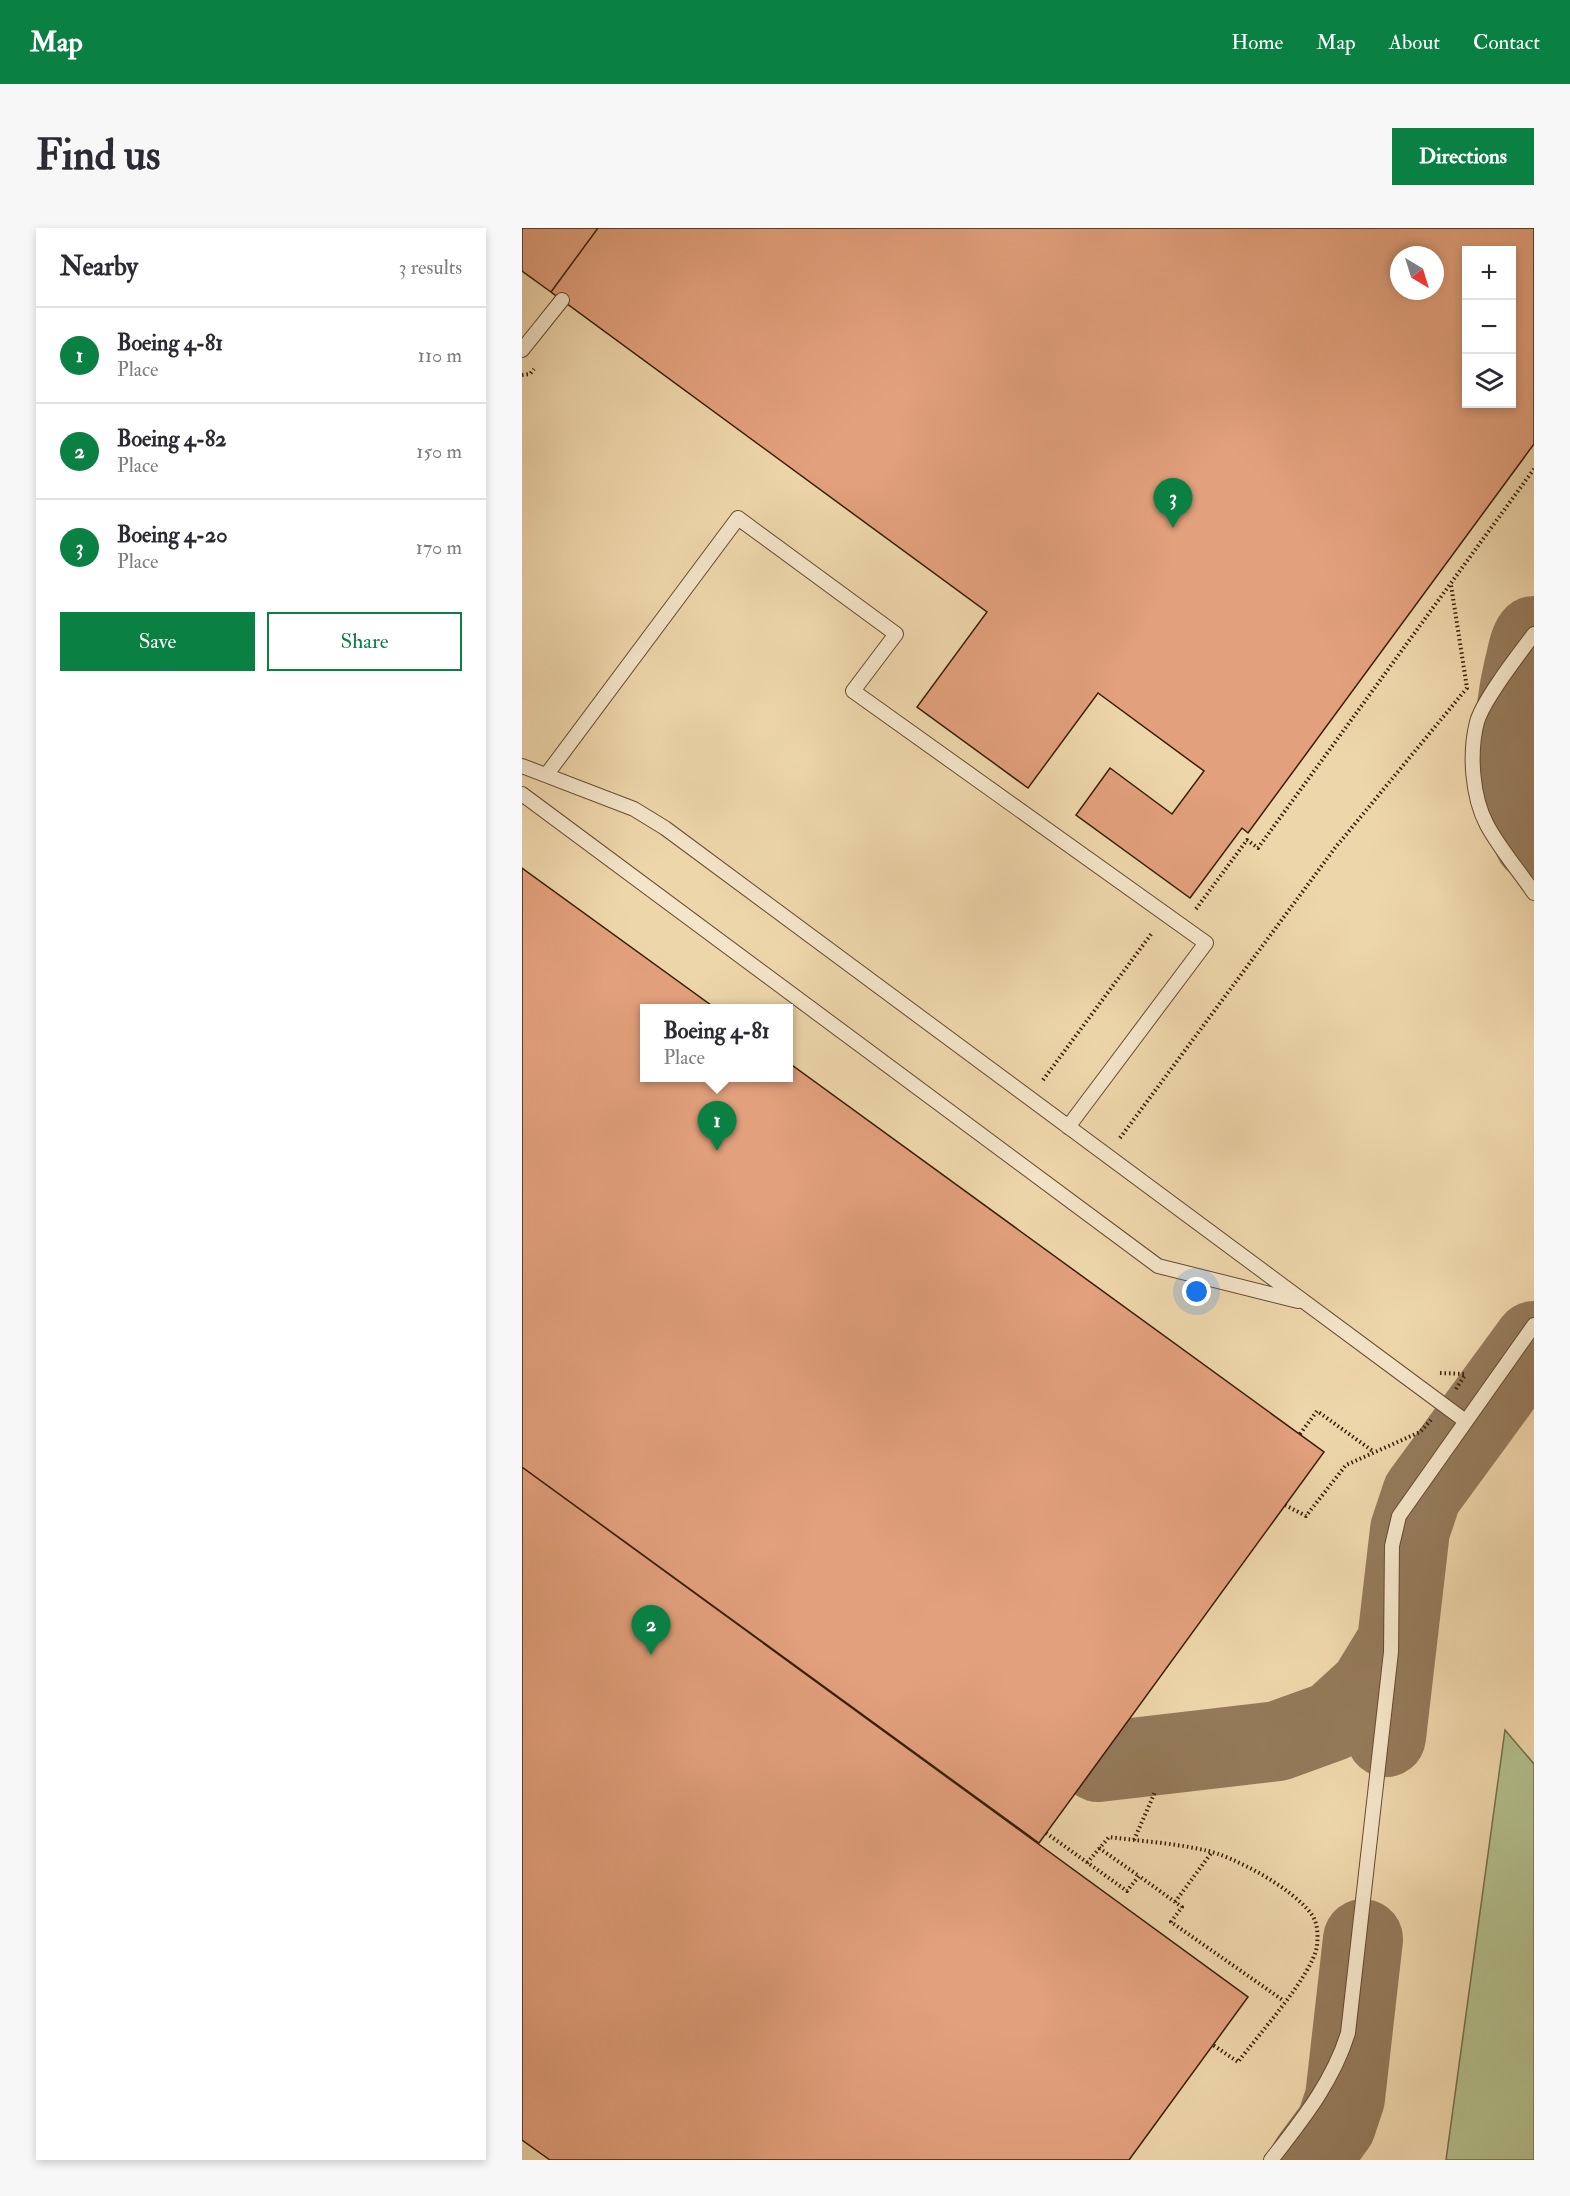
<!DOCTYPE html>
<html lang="en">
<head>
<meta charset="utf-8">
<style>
  body { margin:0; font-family:"IM FELL Double Pica",serif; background:#f7f7f7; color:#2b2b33 }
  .controls { position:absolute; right:18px; top:18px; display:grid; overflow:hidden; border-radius:0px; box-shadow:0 3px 9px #0003 }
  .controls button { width:54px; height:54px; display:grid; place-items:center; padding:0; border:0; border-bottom:2px solid #e1e1e2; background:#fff; color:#2b2b33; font:30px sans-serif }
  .compass { position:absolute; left:868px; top:18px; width:54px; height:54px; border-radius:50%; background:#fff; box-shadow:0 3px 9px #0003; rotate:142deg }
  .you { position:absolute; left:675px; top:1064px; width:21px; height:21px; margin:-15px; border:4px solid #fff; border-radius:50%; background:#1a73e8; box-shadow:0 0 0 9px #1a73e833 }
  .badge { display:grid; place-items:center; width:39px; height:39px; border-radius:50%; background:#0b8043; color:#fff; font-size:20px; font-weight:700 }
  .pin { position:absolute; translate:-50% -50px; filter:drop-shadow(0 2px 3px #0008) }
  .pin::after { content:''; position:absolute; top:32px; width:21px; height:18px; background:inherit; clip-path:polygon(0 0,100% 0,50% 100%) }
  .popup { position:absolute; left:118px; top:776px; width:153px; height:78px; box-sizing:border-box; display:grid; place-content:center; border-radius:0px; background:#fff; filter:drop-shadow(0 2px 4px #0005); font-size:20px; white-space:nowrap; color:#7c7c81 }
  .popup b { font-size:22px; color:#2b2b33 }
  .popup::after { content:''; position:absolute; left:50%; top:100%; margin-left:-12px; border:12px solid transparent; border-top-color:#fff }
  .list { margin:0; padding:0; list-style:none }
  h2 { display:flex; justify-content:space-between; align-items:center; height:78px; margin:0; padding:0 24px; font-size:26px }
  h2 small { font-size:20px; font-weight:400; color:#7c7c81 }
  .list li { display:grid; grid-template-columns:39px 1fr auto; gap:18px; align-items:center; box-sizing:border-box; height:96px; padding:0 24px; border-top:2px solid #e1e1e2 }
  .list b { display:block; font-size:22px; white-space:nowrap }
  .list p { margin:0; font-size:20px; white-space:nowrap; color:#7c7c81 }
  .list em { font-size:20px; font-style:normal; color:#7c7c81 }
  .actions { display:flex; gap:12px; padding:18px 24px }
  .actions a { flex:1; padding:14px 0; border:2px solid #0b8043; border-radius:0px; text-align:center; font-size:21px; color:#0b8043 }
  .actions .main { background:#0b8043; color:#fff }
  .icon { flex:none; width:33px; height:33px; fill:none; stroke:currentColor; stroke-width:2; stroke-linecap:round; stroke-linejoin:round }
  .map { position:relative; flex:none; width:1012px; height:1932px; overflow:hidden; border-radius:0px }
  header { display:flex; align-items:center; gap:36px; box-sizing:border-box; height:84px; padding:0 30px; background:#0b8043; color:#fff }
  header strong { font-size:28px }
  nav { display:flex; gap:33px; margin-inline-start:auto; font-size:21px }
  .intro { display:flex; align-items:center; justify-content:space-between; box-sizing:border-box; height:144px; padding:0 36px }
  h1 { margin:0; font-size:42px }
  .button { padding:15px 27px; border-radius:0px; background:#0b8043; color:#fff; font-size:21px; font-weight:700 }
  main { display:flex; gap:36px; padding:0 36px }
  aside { flex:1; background:#fff; border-radius:0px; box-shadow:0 3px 9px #0003 }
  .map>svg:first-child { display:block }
  .green { fill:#b3bf8d; stroke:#766e4a; stroke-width:1.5 }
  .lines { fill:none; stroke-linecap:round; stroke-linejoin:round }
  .taxiway { stroke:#947a5a; stroke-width:80 }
  .building { fill:#e2a07c; stroke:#391d08; stroke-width:1.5; fill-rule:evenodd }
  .service-casing { stroke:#664b31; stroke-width:16 }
  .path { stroke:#391d08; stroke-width:4; stroke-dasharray:1.5 3; stroke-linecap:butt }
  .service { stroke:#f4e4c8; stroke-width:14 }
</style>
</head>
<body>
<header>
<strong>Map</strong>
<nav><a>Home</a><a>Map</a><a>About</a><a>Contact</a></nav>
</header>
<div class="intro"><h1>Find us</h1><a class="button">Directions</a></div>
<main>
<aside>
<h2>Nearby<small>3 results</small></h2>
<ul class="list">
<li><span class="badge">1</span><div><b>Boeing 4-81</b><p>Place</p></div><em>110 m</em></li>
<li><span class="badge">2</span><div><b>Boeing 4-82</b><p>Place</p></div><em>150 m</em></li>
<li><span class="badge">3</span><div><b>Boeing 4-20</b><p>Place</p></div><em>170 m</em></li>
</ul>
<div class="actions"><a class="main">Save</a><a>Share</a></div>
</aside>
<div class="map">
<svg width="1012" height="1932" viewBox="0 0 1012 1932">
  <rect width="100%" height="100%" fill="#eed6ab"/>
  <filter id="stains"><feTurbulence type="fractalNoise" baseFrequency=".00333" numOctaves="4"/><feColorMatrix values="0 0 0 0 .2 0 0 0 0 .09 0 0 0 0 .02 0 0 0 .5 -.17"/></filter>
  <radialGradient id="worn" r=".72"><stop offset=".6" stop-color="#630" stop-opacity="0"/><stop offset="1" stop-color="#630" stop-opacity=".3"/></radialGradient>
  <path class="green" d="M983,1502l29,34v396h-88z"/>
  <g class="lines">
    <path class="taxiway" d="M1012,408c-6,8 -7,21 -10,31 -14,59 -13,117 10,174
      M864,1509l24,-207 12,-36 112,-153
      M576,1534l180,-21 55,-20 36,-33 27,-44
      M788,1932l26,-35 9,-27 18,-159"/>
  </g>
  <path class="building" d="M0,0h76l-47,64 -29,-21z
    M76,0h936v216l-286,389 -6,-5 -52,70 -114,-83 34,-47 62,46 32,-43 -106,-78 -70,95 -111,-81 70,-95 -436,-320zM945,22h45v154h-45zM877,27h36v36h-36z
    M0,640l193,140h-70v70h144v-15l535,389 -285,391 -517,-376z
    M0,1239l726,530 -119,163h-579l-28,-20z"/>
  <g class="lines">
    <defs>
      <path id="service" d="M0,122l40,-50
        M1012,406c-15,20 -51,66 -57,88 -8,31 -5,75 10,103 13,24 32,46 47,68
        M0,538l112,43 31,19 799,592
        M25,546l191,-256 158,116 -43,57 353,252 -138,184
        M0,566l636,472 140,35
        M749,1932c31,-40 62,-78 77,-127l43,-381 1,-106 7,-30 135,-191"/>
    </defs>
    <use href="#service" class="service-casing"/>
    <path class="path" d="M0,147l8,-1 4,-5
      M674,681l51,-69 11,8 276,-379
      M521,852l109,-147
      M598,910l215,-290 132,-160 -16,-103
      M918,1145l26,1
      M934,1161l9,-14
      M778,1206l17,-23 57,41
      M763,1277l21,11 40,-51 74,-33 11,-12
      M524,1605l81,58 12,-15 43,31 -11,15 113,79
      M612,1612l21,-48
      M577,1620l40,28
      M565,1635l22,-26c31,4 64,6 95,13 30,6 90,39 108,65 6,9 6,20 5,31 -5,30 -59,89 -79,116l-25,-17
      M653,1674l37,-50"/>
    <use href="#service" class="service"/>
  </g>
  <rect width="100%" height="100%" filter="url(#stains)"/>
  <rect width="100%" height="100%" fill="url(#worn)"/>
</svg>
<div class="controls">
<button>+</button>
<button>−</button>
<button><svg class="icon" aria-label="layers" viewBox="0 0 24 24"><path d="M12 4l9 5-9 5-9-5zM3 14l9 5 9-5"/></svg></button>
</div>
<svg class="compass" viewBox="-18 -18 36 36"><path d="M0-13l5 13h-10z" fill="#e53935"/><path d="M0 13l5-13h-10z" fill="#7c7c81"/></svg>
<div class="you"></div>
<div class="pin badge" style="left:195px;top:923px">1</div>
<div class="popup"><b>Boeing 4-81</b>Place</div>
<div class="pin badge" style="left:129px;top:1427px">2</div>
<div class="pin badge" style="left:651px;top:300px">3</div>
</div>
</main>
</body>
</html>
